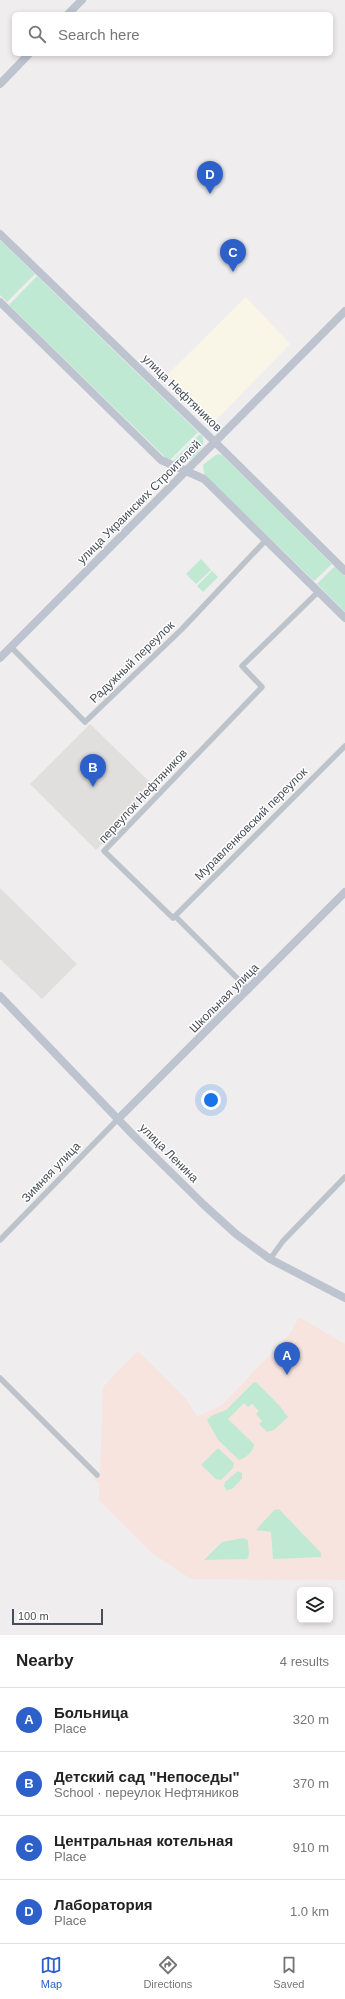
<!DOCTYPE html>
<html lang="en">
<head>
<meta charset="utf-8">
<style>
  body { margin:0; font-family:Helvetica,sans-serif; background:#f6f6f6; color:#222 }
  .controls { position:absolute; right:12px; bottom:12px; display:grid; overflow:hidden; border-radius:6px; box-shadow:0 2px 6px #0003 }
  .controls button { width:36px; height:36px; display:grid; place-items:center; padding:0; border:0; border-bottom:1px solid #e0e0e0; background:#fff; color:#222; font:20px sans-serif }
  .scale { position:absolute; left:12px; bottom:10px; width:91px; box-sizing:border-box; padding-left:4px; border:2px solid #484e58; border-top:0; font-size:11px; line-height:14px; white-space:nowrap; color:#484e58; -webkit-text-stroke:3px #fff; paint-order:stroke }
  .you { position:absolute; left:211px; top:1100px; width:14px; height:14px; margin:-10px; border:3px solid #fff; border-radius:50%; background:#1a73e8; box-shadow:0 0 0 6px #1a73e833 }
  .badge { display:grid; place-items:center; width:26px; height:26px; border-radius:50%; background:#2e60c9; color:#fff; font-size:13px; font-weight:700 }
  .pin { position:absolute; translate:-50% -33px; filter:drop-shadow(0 1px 2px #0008) }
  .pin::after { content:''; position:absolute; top:21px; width:14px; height:12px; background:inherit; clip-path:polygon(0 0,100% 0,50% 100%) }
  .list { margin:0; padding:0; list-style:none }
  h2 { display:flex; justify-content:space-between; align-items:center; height:52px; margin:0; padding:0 16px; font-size:17px }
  h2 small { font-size:13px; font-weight:400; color:#767676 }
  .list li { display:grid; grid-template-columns:26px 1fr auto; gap:12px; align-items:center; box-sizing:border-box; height:64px; padding:0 16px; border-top:1px solid #e0e0e0 }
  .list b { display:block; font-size:15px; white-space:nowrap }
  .list p { margin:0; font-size:13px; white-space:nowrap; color:#767676 }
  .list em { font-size:13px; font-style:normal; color:#767676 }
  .icon { flex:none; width:22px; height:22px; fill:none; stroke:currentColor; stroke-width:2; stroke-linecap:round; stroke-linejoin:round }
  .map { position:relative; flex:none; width:345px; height:1635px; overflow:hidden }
  .search { position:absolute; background:#fff; box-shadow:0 2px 6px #0003; left:12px; right:12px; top:12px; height:44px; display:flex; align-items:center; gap:10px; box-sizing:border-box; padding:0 14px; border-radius:6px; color:#767676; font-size:15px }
  .sheet { height:308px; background:#fff }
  nav { display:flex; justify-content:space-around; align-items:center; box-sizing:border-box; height:56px; border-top:1px solid #e0e0e0; background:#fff; font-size:11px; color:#767676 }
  nav a { display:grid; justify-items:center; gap:2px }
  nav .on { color:#2e60c9 }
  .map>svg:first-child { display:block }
  .commercial { fill:#f9f6e8 }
  .education { fill:#e0dfde }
  .medical { fill:#f7e4df }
  .green { fill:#c0e9d4 }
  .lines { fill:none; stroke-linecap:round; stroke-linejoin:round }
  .street { stroke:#bdc3cb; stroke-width:5.5 }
  .secondary { stroke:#bdc3cf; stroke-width:8 }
  .labels { text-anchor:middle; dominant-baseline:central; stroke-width:3; stroke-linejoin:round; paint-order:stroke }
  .street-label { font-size:12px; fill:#484e58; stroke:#fff }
</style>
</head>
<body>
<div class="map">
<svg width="345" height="1635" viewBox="0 0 345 1635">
  <rect width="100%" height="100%" fill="#efeded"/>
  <path class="commercial" d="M246,297l44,47 -76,78 -47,-47z"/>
  <path class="education" d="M90,724l67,65 -61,61 -66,-66z
    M0,888l77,76 -35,35 -42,-40z"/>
  <path class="medical" d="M299,1317l46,27v236l-154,-1 -39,-26 -53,-53v-17l-5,-5 6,-6 3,-85 35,-36 49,49 10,17 25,-12 67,-70z"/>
  <path class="green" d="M0,240l35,34 -28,28 -7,-7z
    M37,276l161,156 -29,29 -160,-156z
    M200,434c10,9 -5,25 -16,28 -4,1 -8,1 -12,0z
    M217,454l5,1 110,109 -18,17 -110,-107 -1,-9z
    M201,559l10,11 -15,14 -10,-10z
    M335,566l10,10v36l-28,-28z
    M212,571l6,6 -15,15 -6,-6z
    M254,1382l3,1 22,22 9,12 -14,13 -7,2 -8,-8 3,-3 -6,-7 3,-3 -7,-7 -4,3 -4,-4 -16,16 26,25c0,7 -9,15 -15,16l-21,-20 -11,-20 4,-4 15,-6z
    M218,1448l16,15 -1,5 -12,12 -5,-1 -15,-14z
    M238,1471l4,2v6l-10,10 -6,1 -2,-4 1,-4z
    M279,1509l42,44v4l-48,2 -2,-27 -15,-2 18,-20z
    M243,1538l5,2 1,15 -2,4 -43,1 18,-18z"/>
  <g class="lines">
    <path class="street" d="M318,592l-76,74 20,21 -158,164 69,67 172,-172
      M11,647l74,75 97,-93 84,-89
      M175,916l74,74
      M0,1240l118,-121
      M270,1259l13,-18 62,-64
      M0,1378l97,97"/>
    <path class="secondary" d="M68,14l14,-14
      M0,84l29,-30
      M0,234l215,208 130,129
      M0,302l161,158 43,19 141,139
      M0,658l345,-347
      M0,996l136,142 68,67 32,29 34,25 75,39
      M118,1119l227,-227"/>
  </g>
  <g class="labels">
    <g class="street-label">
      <text transform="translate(182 393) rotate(44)">улица Нефтяников</text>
      <text transform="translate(139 502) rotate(-45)">улица Украинских Строителей</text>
      <text transform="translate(132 662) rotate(-44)">Радужный переулок</text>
      <text transform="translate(143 796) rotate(-47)">переулок Нефтяников</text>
      <text transform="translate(251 824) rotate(-45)">Муравленковский переулок</text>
      <text transform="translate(224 998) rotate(-45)">Школьная улица</text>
      <text transform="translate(169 1153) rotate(45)">улица Ленина</text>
      <text transform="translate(51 1172) rotate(-46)">Зимняя улица</text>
    </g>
  </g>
</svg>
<div class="controls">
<button><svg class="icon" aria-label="layers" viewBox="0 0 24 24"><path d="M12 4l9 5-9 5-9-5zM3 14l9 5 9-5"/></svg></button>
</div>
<div class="scale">100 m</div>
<div class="you"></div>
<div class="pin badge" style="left:287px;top:1375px">A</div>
<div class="pin badge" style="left:93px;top:787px">B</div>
<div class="pin badge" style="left:233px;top:272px">C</div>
<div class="pin badge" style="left:210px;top:194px">D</div>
<div class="search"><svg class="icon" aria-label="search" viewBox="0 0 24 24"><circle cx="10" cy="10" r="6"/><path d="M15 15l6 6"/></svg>Search here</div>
</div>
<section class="sheet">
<h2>Nearby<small>4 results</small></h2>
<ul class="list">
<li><span class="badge">A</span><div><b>Больница</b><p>Place</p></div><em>320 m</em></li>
<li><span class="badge">B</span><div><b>Детский сад &quot;Непоседы&quot;</b><p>School · переулок Нефтяников</p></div><em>370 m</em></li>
<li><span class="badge">C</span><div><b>Центральная котельная</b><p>Place</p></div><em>910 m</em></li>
<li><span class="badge">D</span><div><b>Лаборатория</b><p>Place</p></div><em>1.0 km</em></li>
</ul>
</section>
<nav>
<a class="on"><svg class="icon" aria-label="map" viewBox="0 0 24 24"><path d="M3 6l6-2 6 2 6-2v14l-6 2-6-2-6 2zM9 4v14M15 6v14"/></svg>Map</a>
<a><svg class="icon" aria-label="directions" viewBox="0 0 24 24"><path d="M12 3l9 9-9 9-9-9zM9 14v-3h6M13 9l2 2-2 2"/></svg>Directions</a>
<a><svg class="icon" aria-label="saved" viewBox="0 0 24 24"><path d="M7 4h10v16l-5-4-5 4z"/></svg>Saved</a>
</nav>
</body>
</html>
